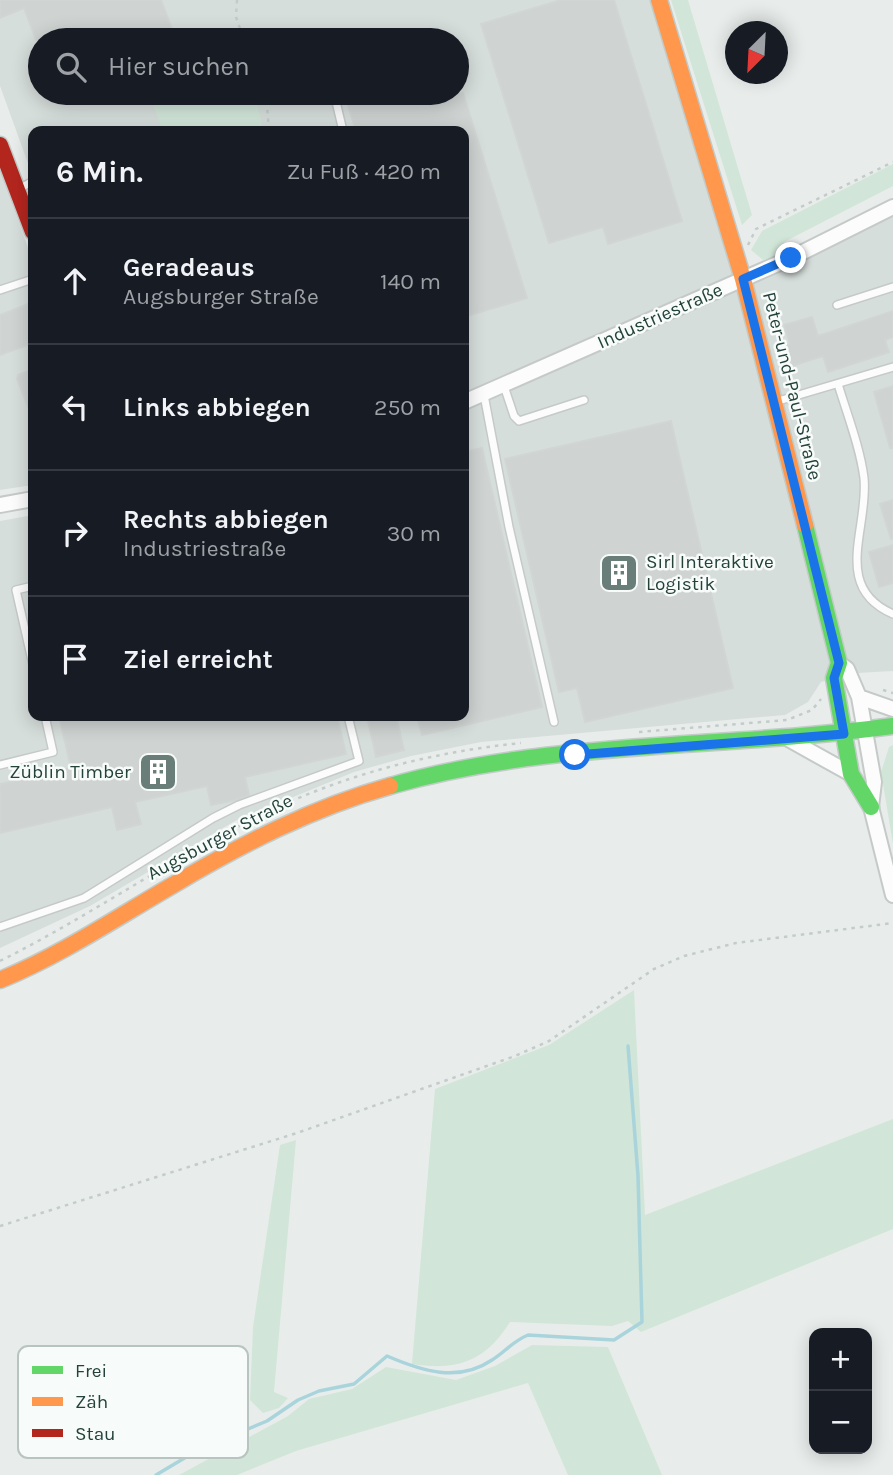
<!DOCTYPE html>
<html lang="de">
<head>
<meta charset="utf-8">
<style>
  body { margin:0; font-family:Karla,sans-serif; background:#20242c; color:#f1f3f6 }
  .controls { position:absolute; right:21px; bottom:21px; display:grid; overflow:hidden; border-radius:14px; box-shadow:0 4px 18px #0003 }
  .controls button { width:63px; height:63px; display:grid; place-items:center; padding:0; border:0; border-bottom:2px solid #363941; background:#171b24; color:#f1f3f6; font:35px sans-serif }
  .compass { position:absolute; left:725px; top:21px; width:63px; height:63px; border-radius:50%; background:#171b24; box-shadow:0 4px 18px #0003; rotate:204deg }
  .stop { position:absolute; width:21px; height:21px; margin:-16px; border:5px solid #1a73e8; border-radius:50%; background:#fff }
  .stop.end { background:#1a73e8; border-color:#fff; box-shadow:0 2px 7px #0008 }
  .list { margin:0; padding:0; list-style:none }
  h2 { display:flex; justify-content:space-between; align-items:center; height:91px; margin:0; padding:0 28px; font-size:30px }
  h2 small { font-size:23px; font-weight:400; color:#9ea1a6 }
  .list li { display:grid; grid-template-columns:46px 1fr auto; gap:21px; align-items:center; box-sizing:border-box; height:126px; padding:0 28px; border-top:2px solid #363941 }
  .list b { display:block; font-size:26px; white-space:nowrap }
  .list p { margin:0; font-size:23px; white-space:nowrap; color:#9ea1a6 }
  .list em { font-size:23px; font-style:normal; color:#9ea1a6 }
  .icon { flex:none; width:38px; height:38px; fill:none; stroke:currentColor; stroke-width:2; stroke-linecap:round; stroke-linejoin:round }
  .map { position:relative; flex:none; width:893px; height:1475px; overflow:hidden }
  .search { position:absolute; background:#171b24; box-shadow:0 4px 18px #0003; left:28px; top:28px; width:441px; height:77px; display:flex; align-items:center; gap:18px; box-sizing:border-box; padding:0 24px; border-radius:38px; color:#9ea1a6; font-size:26px }
  .panel { position:absolute; background:#171b24; box-shadow:0 4px 18px #0003; left:28px; top:126px; width:441px; height:595px; border-radius:14px }
  .map>svg:first-child { display:block }
  .built { fill:#d6dedb; fill-rule:evenodd }
  .green { fill:#d1e6d8 }
  .lines { fill:none; stroke-linecap:round; stroke-linejoin:round }
  .stream { stroke:#a9d4db; stroke-width:3.5 }
  .building { fill:#cfd4d2; stroke:#d1d6d4; stroke-width:2 }
  .lane-casing { stroke:#c5cac8; stroke-width:10 }
  .street-casing { stroke:#c5cac8; stroke-width:18 }
  .fast-casing { stroke:#c3cbc8; stroke-width:19 }
  .slow-casing { stroke:#c3cbc8; stroke-width:19 }
  .jam-casing { stroke:#c3cbc8; stroke-width:19 }
  .path { stroke:#c3ccca; stroke-width:2.5; stroke-dasharray:3.5 5; stroke-linecap:butt }
  .lane { stroke:#fcfcfc; stroke-width:7 }
  .street { stroke:#fcfcfc; stroke-width:14 }
  .fast { stroke:#63d668; stroke-width:16 }
  .slow { stroke:#ff974d; stroke-width:16 }
  .jam { stroke:#b3261e; stroke-width:16 }
  .route { stroke:#1a73e8; stroke-width:9 }
  .labels { text-anchor:middle; dominant-baseline:central; stroke-width:5; stroke-linejoin:round; paint-order:stroke }
  .street-label { font-size:19px; fill:#24423a; stroke:#f7fbf9 }
  .poi-label { font-size:19px; fill:#24423a; stroke:#f7fbf9; text-anchor:start }
  .key { fill:#f7fbf9; stroke:#b8c4c0; stroke-width:2 }
  .key-label { font-size:19px; fill:#24423a }
</style>
</head>
<body>
<div class="map">
<svg width="893" height="1475" viewBox="0 0 893 1475">
  <rect width="100%" height="100%" fill="#e8edeb"/>
  <path class="built" d="M0,0h656l82,275 155,-65v461l-35,2 -37,9 -13,20 -23,13 -304,27 -70,14 -57,16 -119,49 -145,85 -90,42v-427l33,-6v201h431v-585h-431v46l-33,-91zM40,40h417v53h-417z
    M0,169l33,93v223l-33,5z"/>
  <path class="green" d="M671,0h17l64,215 -10,10z
    M160,93h95l8,38h-100l-13,-35z
    M893,164v22l-109,56 -6,13 -15,5 -12,-10 11,-19z
    M893,745v99l-12,-72 8,-25z
    M634,990l11,225 248,-96v110l-252,103 -13,-11 -16,5 -102,-4c-25,40 -53,49 -98,42l23,-275 114,-44z
    M296,1140l-22,252 14,6 -9,10 -16,5 -13,-13 3,-73 27,-182z
    M532,1345l76,2 54,128h-94l-40,-92 -232,68 -59,24h-58l109,-59 21,-17 43,-10 34,-22 70,13 39,-14z"/>
  <g class="lines">
    <path class="stream" d="M156,1475l42,-25 69,-29 31,-21 21,-9 35,-7 33,-28c35,15 71,27 105,4 13,-8 21,-19 36,-25l86,5 28,-18 -4,-146 -10,-130"/>
  </g>
  <path class="building" d="M0,0h161l11,29 -30,11h-106l-12,-32 -24,10z
    M561,0h53l68,221 -74,23 -5,-17 -54,16 -68,-219z
    M344,93h119l64,205 -63,19v-186h-108z
    M33,302v41l-33,12v-40z
    M893,311v26l-8,3 4,12 -61,20 -5,-16 -31,10 -7,-20 5,-2 -6,-19 28,-8 6,19z
    M33,369v50l-16,-40 1,-4z
    M893,386v62h-3l-16,-56z
    M671,421l62,267 -148,34 -8,-34 -18,4 -54,-233z
    M482,448l60,259 -120,28 -5,-19h47v-264z
    M893,500v38l-2,1 -11,-35z
    M893,545v38l-14,4 -10,-35z
    M59,716h278l9,38 -101,23 4,18 -13,5 -25,5 -4,-19 -72,16 6,22 -24,6 -5,-23 -112,26v-49l71,-16z
    M367,716h29l8,34 -28,7z"/>
  <g class="lines">
    <defs>
      <path id="lane" d="M334,93l9,38
        M19,189l14,-8
        M0,290l33,-11
        M837,305l56,-18
        M838,384c9,30 22,63 26,94 5,50 -33,109 29,136
        M504,386l10,30 5,5 65,-21
        M484,395l25,132 45,195
        M775,402l118,-35
        M33,586l-17,4 17,75
        M0,765l53,-13 -8,-36
        M0,927l84,-29 129,-80 26,-13 120,-44 -11,-45"/>
      <path id="street" d="M464,402l327,-144 102,-51
        M0,505l33,-6
        M839,663l8,6 12,28 15,85 -3,25 22,88
        M859,697l34,12
        M790,740l61,34"/>
      <path id="fast" d="M805,525l34,138 -5,15 17,96 20,33
        M390,786c162,-47 337,-37 503,-60"/>
      <path id="slow" d="M659,0l84,279 62,246
        M0,980c61,-25 116,-62 173,-95 69,-41 139,-77 217,-99"/>
      <path id="jam" d="M0,145l33,87"/>
    </defs>
    <use href="#lane" class="lane-casing"/>
    <use href="#street" class="street-casing"/>
    <use href="#fast" class="fast-casing"/>
    <use href="#slow" class="slow-casing"/>
    <use href="#jam" class="jam-casing"/>
    <path class="path" d="M237,0l-1,17 8,23
      M266,93l3,38
      M748,245l8,-16 137,-67
      M883,690l10,3
      M639,732l148,-12 25,-10 9,-11
      M0,961c100,-50 191,-117 294,-161 72,-31 149,-49 227,-57
      M0,1226l297,-93 218,-77 34,-15 105,-72 30,-13 52,-13 157,-20"/>
    <use href="#lane" class="lane"/>
    <use href="#street" class="street"/>
    <use href="#fast" class="fast"/>
    <use href="#slow" class="slow"/>
    <use href="#jam" class="jam"/>
  </g>
  <g class="lines">
    <path class="route" d="M575,755l269,-21 -10,-56 5,-15 -96,-384 48,-21"/>
  </g>
  <defs>
    <symbol id="building-square" viewBox="-11 -11 22 22"><rect x="-9" y="-9" width="18" height="18" rx="4" fill="#697e78" stroke="#f7fbf9"/><path d="M-4-6H4V6H1V3H-1V6H-4ZM-2.5-4.3h1.7v1.8h-1.7ZM.8-4.3h1.7v1.8H.8ZM-2.5-1h1.7V.8h-1.7ZM.8-1h1.7V.8H.8Z" fill="#fff"/></symbol>
  </defs>
  <g fill-rule="evenodd">
    <use href="#building-square" x="597" y="551" width="44" height="44"/>
    <use href="#building-square" x="136" y="750" width="44" height="44"/>
  </g>
  <g class="labels">
    <g class="street-label">
      <text transform="translate(660 316) rotate(-24)">Industriestraße</text>
      <text transform="translate(792 386) rotate(76)">Peter-und-Paul-Straße</text>
      <text transform="translate(220 837) rotate(-28)">Augsburger Straße</text>
    </g>
    <g class="poi-label">
      <text x="646" y="562">Sirl Interaktive<tspan x="646" dy="22">Logistik</tspan></text>
      <text x="131" y="772" text-anchor="end">Züblin Timber</text>
    </g>
  </g>
  <rect x="18" y="1346" width="230" height="112" rx="10" class="key"/>
  <rect x="32" y="1366" width="31" height="8" fill="#63d668"/>
  <rect x="32" y="1397" width="31" height="9" fill="#ff974d"/>
  <rect x="32" y="1429" width="31" height="8" fill="#b3261e"/>
  <g class="key-label">
    <text x="75" y="1377">Frei</text>
    <text x="75" y="1408">Zäh</text>
    <text x="75" y="1440">Stau</text>
  </g>
</svg>
<div class="controls">
<button>+</button>
<button>−</button>
</div>
<svg class="compass" viewBox="-18 -18 36 36"><path d="M0-13l5 13h-10z" fill="#e53935"/><path d="M0 13l5-13h-10z" fill="#9ea1a6"/></svg>
<div class="stop" style="left:575px;top:755px"></div>
<div class="stop end" style="left:791px;top:258px"></div>
<div class="search"><svg class="icon" aria-label="search" viewBox="0 0 24 24"><circle cx="10" cy="10" r="6"/><path d="M15 15l6 6"/></svg>Hier suchen</div>
<section class="panel">
<h2>6 Min.<small>Zu Fuß · 420 m</small></h2>
<ul class="list">
<li><svg class="icon" aria-label="ahead" viewBox="0 0 24 24"><path d="M12 20V5M6 11l6-6 6 6"/></svg><div><b>Geradeaus</b><p>Augsburger Straße</p></div><em>140 m</em></li>
<li><svg class="icon" aria-label="left" viewBox="0 0 24 24"><path d="M17 20v-9H6M10 6l-5 5 5 5"/></svg><div><b>Links abbiegen</b></div><em>250 m</em></li>
<li><svg class="icon" aria-label="right" viewBox="0 0 24 24"><path d="M7 20v-9h11M14 6l5 5-5 5"/></svg><div><b>Rechts abbiegen</b><p>Industriestraße</p></div><em>30 m</em></li>
<li><svg class="icon" aria-label="arrive" viewBox="0 0 24 24"><path d="M6 21V4h12l-3 4 3 4H6"/></svg><div><b>Ziel erreicht</b></div></li>
</ul>
</section>
</div>
</body>
</html>
